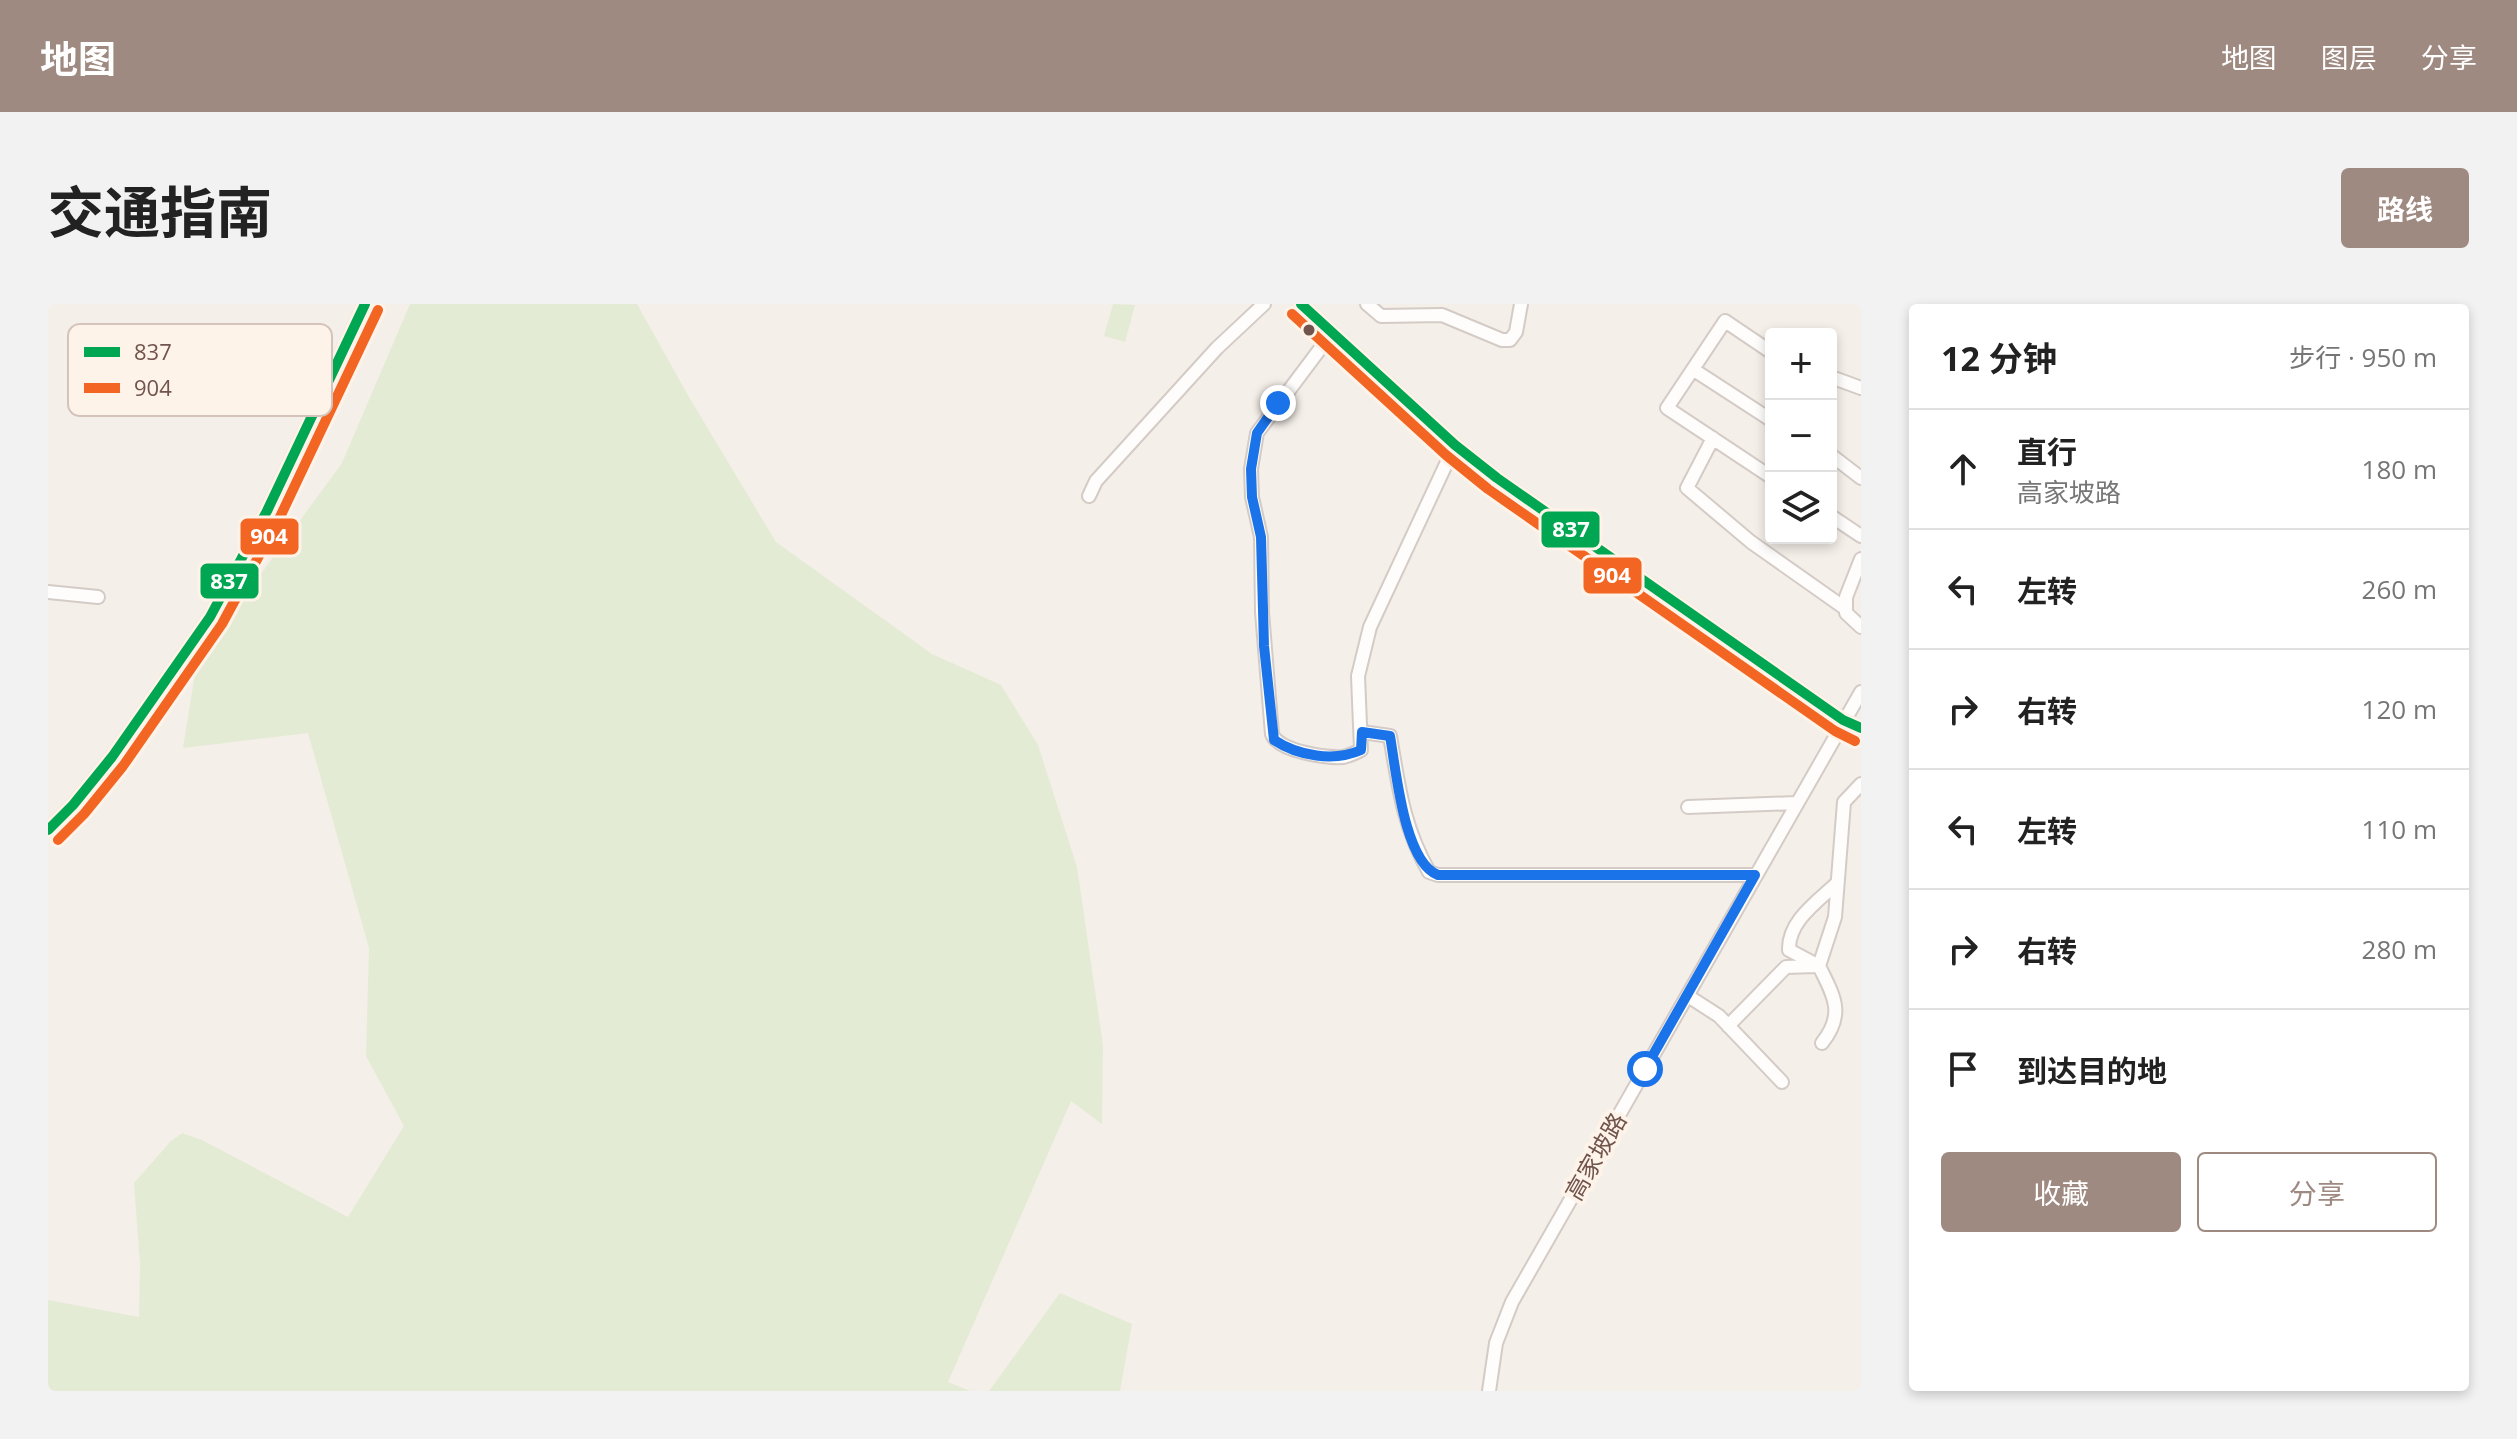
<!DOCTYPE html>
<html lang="zh">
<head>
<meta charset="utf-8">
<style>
  body { margin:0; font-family:"Open Sans","Noto Sans SC",sans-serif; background:#f2f2f2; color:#222 }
  .controls { position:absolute; right:24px; top:24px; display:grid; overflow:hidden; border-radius:8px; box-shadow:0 4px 12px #0003 }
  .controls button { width:72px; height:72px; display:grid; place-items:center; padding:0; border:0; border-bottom:2px solid #e0e0e0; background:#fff; color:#222; font:40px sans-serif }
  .stop { position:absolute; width:24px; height:24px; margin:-18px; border:6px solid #1a73e8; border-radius:50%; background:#fff }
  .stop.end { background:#1a73e8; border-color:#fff; box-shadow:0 2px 8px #0008 }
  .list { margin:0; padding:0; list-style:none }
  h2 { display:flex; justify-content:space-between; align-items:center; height:104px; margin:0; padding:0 32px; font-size:34px }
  h2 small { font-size:26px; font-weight:400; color:#767676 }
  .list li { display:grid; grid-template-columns:52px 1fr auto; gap:24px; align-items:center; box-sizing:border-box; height:120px; padding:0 32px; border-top:2px solid #e0e0e0 }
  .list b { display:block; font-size:30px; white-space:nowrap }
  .list p { margin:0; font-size:26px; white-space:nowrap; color:#767676 }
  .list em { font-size:26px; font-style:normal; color:#767676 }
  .actions { display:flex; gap:16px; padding:24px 32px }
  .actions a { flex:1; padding:18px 0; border:2px solid #9f8a82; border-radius:8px; text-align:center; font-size:28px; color:#9f8a82 }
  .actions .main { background:#9f8a82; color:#fff }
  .icon { flex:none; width:44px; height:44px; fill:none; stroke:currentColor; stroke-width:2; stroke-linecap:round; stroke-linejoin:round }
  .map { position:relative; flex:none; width:1813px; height:1087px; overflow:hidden; border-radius:8px }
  header { display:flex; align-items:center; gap:48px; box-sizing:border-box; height:112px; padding:0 40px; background:#9f8a82; color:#fff }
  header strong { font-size:38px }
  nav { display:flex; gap:44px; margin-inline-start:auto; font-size:28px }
  .intro { display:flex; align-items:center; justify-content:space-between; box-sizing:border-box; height:192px; padding:0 48px }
  h1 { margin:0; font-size:56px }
  .button { padding:20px 36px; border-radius:8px; background:#9f8a82; color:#fff; font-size:28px; font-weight:700 }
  main { display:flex; gap:48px; padding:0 48px }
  aside { flex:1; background:#fff; border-radius:8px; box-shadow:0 4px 12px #0003 }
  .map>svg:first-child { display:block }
  .green { fill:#e4ebd4 }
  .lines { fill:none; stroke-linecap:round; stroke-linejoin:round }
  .minor-casing { stroke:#d4cbc6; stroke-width:16 }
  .minor { stroke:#fefdfc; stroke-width:12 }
  .bus-1-casing { stroke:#fef3e9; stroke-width:16 }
  .bus-2-casing { stroke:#fef3e9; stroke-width:16 }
  .bus-1 { stroke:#00a651; stroke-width:10 }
  .bus-2 { stroke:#f26522; stroke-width:10 }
  .route { stroke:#1a73e8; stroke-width:10 }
  .bus-dot { fill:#71544b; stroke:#fef3e9; stroke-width:3 }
  .labels { text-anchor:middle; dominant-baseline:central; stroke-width:8; stroke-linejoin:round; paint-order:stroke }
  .street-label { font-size:24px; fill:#71544b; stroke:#fef3e9 }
  .key { fill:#fef3e9; stroke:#d4c3ba; stroke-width:2 }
  .key-label { font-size:22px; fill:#71544b }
  .line-badge { stroke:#fef3e9; stroke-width:3 }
  .badge-label { font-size:22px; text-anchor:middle; font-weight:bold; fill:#fff }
</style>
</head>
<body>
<header>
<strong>地图</strong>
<nav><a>地图</a><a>图层</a><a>分享</a></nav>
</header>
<div class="intro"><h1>交通指南</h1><a class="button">路线</a></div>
<main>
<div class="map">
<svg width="1813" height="1087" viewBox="0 0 1813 1087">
  <rect width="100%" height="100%" fill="#f5efe9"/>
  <path class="green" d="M362,0h227l52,93 87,145 156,112 69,31 37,60 39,122 26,178 -1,79 -31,-23 -123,281 22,9h-922v-91l91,17 1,-53 -6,-81 36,-41 12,-9 20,7 146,77 56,-91 -38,-70 3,-108 -61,-215 -125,15 14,-87 145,-198z
    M1065,0l22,1 -10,37 -21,-6z
    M1012,989l72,31 -12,67h-131z"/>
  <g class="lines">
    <defs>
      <path id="minor" d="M1253,0l154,141 42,33 346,242 18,8
        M1319,0l14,12 61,-1 60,25h8l6,-8 5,-28
        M1284,29l-75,100 -6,36 1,28 9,40 1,75 10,122c6,17 53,24 71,23 6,-1 12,-4 18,-7l-3,-74 12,-49 85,-182
        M1723,48l-46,-31 -58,87 104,69
        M1646,66l77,50
        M1783,73l30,11
        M1665,134l-26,50 64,54 95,67
        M1783,151l30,23
        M1041,192l7,-15 121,-133 47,-44
        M1783,212l30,20
        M1813,255l-15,38v16l15,14
        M0,288l50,5
        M1314,428l28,4c9,52 13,90 39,136l9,3h317
        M1640,503l108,-4
        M0,526l25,-25 39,-48 98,-140 57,-106 98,-207
        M1771,662l-30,-16c-1,-29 29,-49 48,-67
        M1640,692l31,20 63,66
        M1680,722l58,-59 30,-1
        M1774,739c24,-30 11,-48 -3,-77l16,-49 9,-115 17,-18
        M1441,1087l7,-48 16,-41 349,-610"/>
    </defs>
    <use href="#minor" class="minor-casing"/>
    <use href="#minor" class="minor"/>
    <defs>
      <path id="bus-1" d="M1253,0l154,141 42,33 346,242 18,8
        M0,526l25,-25 39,-48 98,-140 57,-106 98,-207"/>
      <path id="bus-2" d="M1244,10l154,141 42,34 347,242 20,10
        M10,536l26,-26 39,-48 99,-142 58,-107 98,-207"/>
    </defs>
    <use href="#bus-1" class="bus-1-casing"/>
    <use href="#bus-2" class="bus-2-casing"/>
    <use href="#bus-1" class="bus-1"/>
    <use href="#bus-2" class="bus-2"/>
  </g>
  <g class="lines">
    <path class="route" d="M1230,99l-21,30 -6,36 1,28 9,40 3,109 10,94c24,16 60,22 87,10l1,-18 28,4c6,34 14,126 48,139h317l-110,194"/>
  </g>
  <circle class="bus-dot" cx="1261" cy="26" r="7"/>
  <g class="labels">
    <g class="street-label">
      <text transform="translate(1547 852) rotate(-60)">高家坡路</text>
    </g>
  </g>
  <rect x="20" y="20" width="264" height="92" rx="12" class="key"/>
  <rect x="36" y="43" width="36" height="10" fill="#00a651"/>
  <rect x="36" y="79" width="36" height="10" fill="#f26522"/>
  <g class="key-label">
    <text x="86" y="56">837</text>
    <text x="86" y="92">904</text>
  </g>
  <g class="line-badge">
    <rect x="1492" y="206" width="61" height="39" rx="8" fill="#00a651"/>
    <rect x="191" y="213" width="61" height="39" rx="8" fill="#f26522"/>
    <rect x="1534" y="252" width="61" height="39" rx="8" fill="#f26522"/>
    <rect x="151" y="258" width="61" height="38" rx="8" fill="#00a651"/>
  </g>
  <g class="badge-label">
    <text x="1523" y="233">837</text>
    <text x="221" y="240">904</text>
    <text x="1564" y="279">904</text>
    <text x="181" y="285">837</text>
  </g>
</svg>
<div class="controls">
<button>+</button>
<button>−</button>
<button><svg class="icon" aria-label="layers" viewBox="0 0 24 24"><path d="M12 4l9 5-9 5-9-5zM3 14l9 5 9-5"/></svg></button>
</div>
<div class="stop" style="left:1597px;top:765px"></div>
<div class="stop end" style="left:1230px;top:99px"></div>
</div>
<aside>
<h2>12 分钟<small>步行 · 950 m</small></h2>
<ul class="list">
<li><svg class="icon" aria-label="ahead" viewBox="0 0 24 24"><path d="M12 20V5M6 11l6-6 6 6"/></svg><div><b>直行</b><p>高家坡路</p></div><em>180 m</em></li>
<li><svg class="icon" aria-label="left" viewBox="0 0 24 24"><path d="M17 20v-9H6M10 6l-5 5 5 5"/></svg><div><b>左转</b></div><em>260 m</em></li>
<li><svg class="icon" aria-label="right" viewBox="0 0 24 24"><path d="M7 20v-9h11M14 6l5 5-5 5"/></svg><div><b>右转</b></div><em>120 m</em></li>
<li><svg class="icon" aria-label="left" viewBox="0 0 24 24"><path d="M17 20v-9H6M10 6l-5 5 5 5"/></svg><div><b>左转</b></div><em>110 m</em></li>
<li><svg class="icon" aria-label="right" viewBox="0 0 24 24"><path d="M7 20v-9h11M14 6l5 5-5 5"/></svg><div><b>右转</b></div><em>280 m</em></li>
<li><svg class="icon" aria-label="arrive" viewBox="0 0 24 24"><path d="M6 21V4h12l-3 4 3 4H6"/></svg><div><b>到达目的地</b></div></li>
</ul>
<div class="actions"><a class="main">收藏</a><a>分享</a></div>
</aside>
</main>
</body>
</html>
